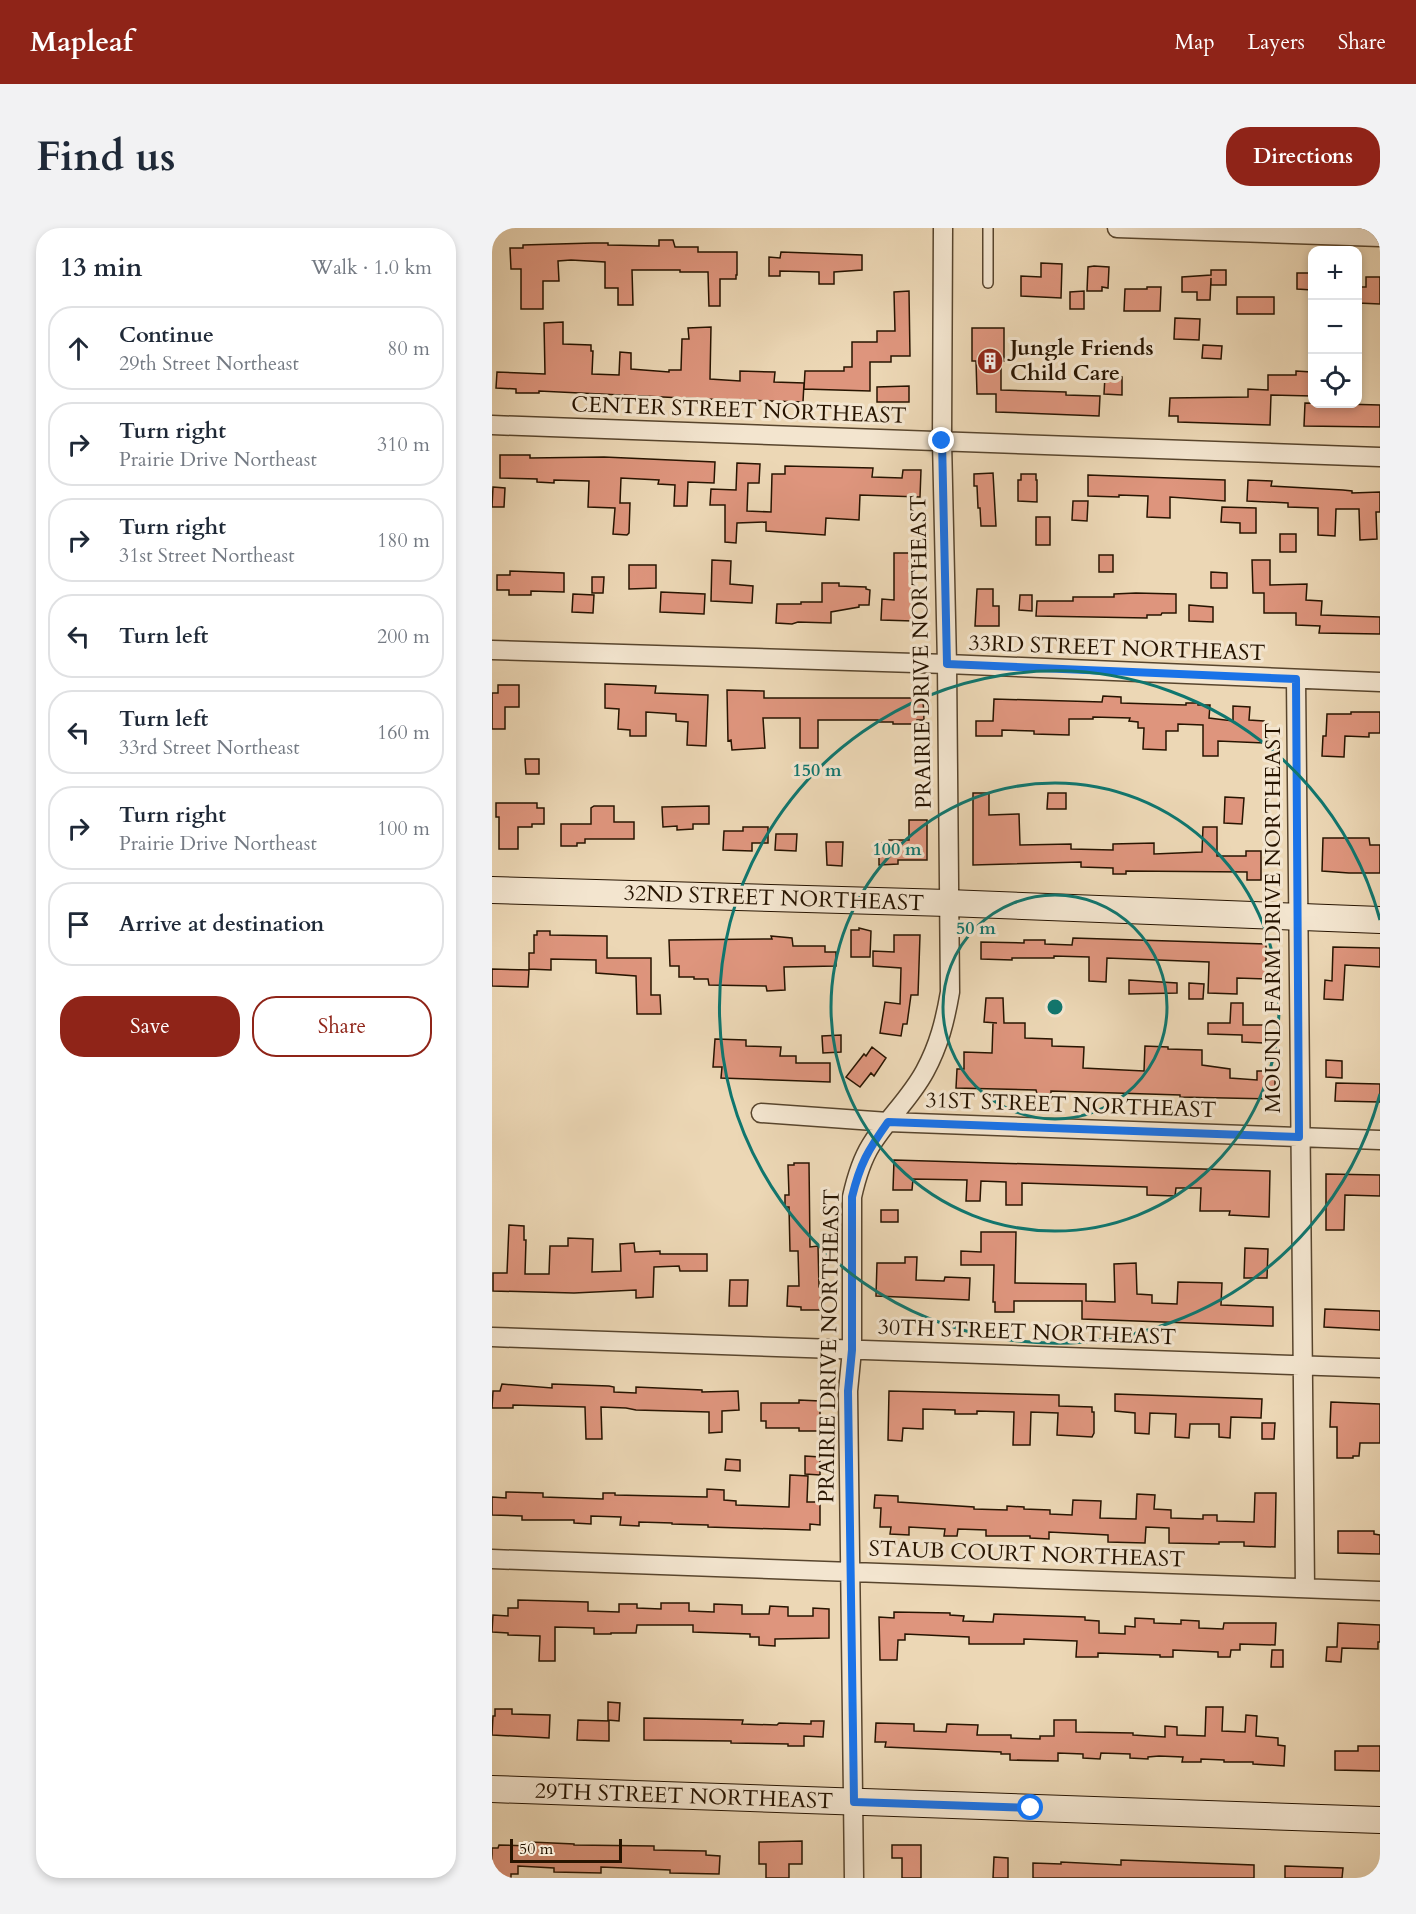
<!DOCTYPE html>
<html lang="en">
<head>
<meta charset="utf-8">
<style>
  body { margin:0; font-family:Cardo,serif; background:#f2f2f3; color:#1f2937 }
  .controls { position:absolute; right:18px; top:18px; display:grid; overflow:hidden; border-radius:12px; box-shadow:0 3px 9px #0003 }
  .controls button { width:54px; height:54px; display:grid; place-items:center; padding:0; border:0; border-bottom:2px solid #e0e1e3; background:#fff; color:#1f2937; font:30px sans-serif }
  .scale { position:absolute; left:18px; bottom:15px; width:112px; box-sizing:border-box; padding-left:6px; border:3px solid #271400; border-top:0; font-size:16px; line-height:21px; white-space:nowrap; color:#271400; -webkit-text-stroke:4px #f3e5cf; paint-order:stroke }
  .stop { position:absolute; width:18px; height:18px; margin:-14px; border:4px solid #1a73e8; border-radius:50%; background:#fff }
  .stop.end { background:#1a73e8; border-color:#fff; box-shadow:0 2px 6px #0008 }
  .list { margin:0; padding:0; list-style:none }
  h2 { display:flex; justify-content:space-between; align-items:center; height:78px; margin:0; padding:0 24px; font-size:26px }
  h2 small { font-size:20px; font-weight:400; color:#747a83 }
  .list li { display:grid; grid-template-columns:39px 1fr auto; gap:18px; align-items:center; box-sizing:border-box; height:84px; margin:0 12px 12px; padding:0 12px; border:2px solid #e0e1e3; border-radius:24px }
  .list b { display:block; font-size:22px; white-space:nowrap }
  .list p { margin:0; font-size:20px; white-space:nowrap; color:#747a83 }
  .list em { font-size:20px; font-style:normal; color:#747a83 }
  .actions { display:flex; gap:12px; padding:18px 24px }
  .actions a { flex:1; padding:14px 0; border:2px solid #8f2418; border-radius:24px; text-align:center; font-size:21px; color:#8f2418 }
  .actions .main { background:#8f2418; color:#fff }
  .icon { flex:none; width:33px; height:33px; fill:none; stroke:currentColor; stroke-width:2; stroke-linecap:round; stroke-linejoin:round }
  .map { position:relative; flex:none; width:888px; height:1650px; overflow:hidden; border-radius:24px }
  header { display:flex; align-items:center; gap:36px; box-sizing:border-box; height:84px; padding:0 30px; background:#8f2418; color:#fff }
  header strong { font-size:28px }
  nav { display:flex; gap:33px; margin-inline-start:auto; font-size:21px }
  .intro { display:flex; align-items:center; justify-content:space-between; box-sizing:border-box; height:144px; padding:0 36px }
  h1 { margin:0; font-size:42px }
  .button { padding:15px 27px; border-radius:24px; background:#8f2418; color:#fff; font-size:21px; font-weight:700 }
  main { display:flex; gap:36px; padding:0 36px }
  aside { flex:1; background:#fff; border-radius:24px; box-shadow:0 3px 9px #0003 }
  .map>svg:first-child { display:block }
  .building { fill:#de957d; stroke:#271400; stroke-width:1.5 }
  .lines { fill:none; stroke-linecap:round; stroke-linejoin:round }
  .lane-casing { stroke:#58452d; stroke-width:12 }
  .street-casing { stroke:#58452d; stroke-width:21 }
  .secondary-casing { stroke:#271400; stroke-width:28 }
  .lane { stroke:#f3e5cf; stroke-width:9 }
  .street { stroke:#f3e5cf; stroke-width:18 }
  .secondary { stroke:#f3e5cf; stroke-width:26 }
  .route { stroke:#1a73e8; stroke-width:8 }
  .ring { fill:none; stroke:#0f766e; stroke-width:3 }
  .labels { text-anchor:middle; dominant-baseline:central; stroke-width:6; stroke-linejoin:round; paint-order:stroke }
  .poi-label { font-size:22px; font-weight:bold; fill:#271400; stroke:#f3e5cf; text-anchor:start }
  .street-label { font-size:22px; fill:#271400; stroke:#f3e5cf }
  .centre { fill:#0f766e; stroke:#f3e5cf; stroke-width:3 }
  .ring-label { font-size:18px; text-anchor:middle; font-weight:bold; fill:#0f766e; stroke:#f3e5cf; stroke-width:6; stroke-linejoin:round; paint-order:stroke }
</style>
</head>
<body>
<header>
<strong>Mapleaf</strong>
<nav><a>Map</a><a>Layers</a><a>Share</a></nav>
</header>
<div class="intro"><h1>Find us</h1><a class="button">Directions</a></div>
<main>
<aside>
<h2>13 min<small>Walk · 1.0 km</small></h2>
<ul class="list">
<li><svg class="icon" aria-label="ahead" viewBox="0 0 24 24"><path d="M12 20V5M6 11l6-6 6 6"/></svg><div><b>Continue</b><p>29th Street Northeast</p></div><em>80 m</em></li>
<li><svg class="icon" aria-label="right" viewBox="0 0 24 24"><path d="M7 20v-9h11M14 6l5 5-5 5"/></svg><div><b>Turn right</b><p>Prairie Drive Northeast</p></div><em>310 m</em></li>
<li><svg class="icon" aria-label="right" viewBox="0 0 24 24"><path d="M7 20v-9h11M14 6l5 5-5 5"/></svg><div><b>Turn right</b><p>31st Street Northeast</p></div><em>180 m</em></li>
<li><svg class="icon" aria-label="left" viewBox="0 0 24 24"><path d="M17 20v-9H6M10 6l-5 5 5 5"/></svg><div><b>Turn left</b></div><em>200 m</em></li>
<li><svg class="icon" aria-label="left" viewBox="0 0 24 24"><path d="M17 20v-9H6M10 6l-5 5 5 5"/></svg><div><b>Turn left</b><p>33rd Street Northeast</p></div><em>160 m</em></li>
<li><svg class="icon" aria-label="right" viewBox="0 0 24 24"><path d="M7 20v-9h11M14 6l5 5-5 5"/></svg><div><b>Turn right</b><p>Prairie Drive Northeast</p></div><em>100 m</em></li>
<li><svg class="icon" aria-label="arrive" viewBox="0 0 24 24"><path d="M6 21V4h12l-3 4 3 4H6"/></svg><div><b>Arrive at destination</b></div></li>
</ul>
<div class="actions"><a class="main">Save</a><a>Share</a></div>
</aside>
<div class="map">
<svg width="888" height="1650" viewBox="0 0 888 1650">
  <rect width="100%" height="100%" fill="#ecd7b5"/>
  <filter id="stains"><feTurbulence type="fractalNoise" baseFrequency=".00333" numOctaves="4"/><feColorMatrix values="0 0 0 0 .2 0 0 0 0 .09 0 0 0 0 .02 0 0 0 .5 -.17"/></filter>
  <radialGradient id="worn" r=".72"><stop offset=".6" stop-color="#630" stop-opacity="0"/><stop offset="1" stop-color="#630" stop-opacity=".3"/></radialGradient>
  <path class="building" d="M167,12h14l2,7h23v5h39v23h-1v4h-16v27h-11l-1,-34h-28v-2h-48l1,35h-15v-17h-13v-26l-34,-2 -13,1 1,20h-16v28h-22v-40h-10l-1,-21h13v-3l70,-2h15v2l51,1z
    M289,24l81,3v15l-28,2v12h-15v-12l-39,-1v5h-11v-19l11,1z
    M549,35l21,1 -1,34 -40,-2v-20l20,1z
    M602,38l15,1 -1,21 -6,-1v4h-15l1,-24z
    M719,42h15v15h-15v-7l-1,22h-13v-8h-15v-15l29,-2z
    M805,45h15v17l-15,-1z
    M874,49h14v27l-22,-1v-16h8z
    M655,59h14l-1,24h-36l1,-22h22z
    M417,63l1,65h-19v6h-21v29l-66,-2 1,-18h39v-4h8v-25h25v-11h18l-1,-39z
    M592,63v18h-14v-17z
    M745,69h37v17h-37z
    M683,90l25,1 -1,21 -25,-1z
    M71,94v22l28,1v6h2l-1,23 27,1 1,-23 11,1v16l38,3v-2h12l1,-31h7l-1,-11 23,-1 -1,52 30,2v-10l35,1 -1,10 30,1 -1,19 -99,-3 -165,-8v2h-23v-4l-20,-1 1,-16 48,2 -1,-51z
    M480,100h32v33h-3v29l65,2v3l34,1 -1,20 -103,-4v-18h-19l-1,-33h-4z
    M711,117l19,1 -1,13 -19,-1z
    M804,143l15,1 1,24 -41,-1 -1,30 -92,-3v-6h-9l1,-18 78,-1v-8l20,1v-15h28z
    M613,148l17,1v18l-18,-1z
    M417,158v16h-32v-15z
    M813,175l75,2v22l-76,-1z
    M8,227h30v3l74,-1 111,5 -1,21 -26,-1 -1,24h-13l1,-21 -17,-1 1,-4 -38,-2 -1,25h10l-1,30 -2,2 -14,-1 2,-26 -27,-1 1,-26 -35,-1v3l-17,-1v-3l-37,-1z
    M245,235l23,1 -1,19h-11l-1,28 24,1 1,-38h13v-8l88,2 -1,9 30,1 1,-8h18l-1,27 -60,-2 -1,25 -33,-2 -1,17 -59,-4v-9l-29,1 -1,20 -11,-1v-37h-15l1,-16 25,1z
    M501,245l3,53h-15l-1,-18h-2l-1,-22h-3v-12z
    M529,246h15v6h1v22l-19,-1v-21h3z
    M596,247l137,5v21l-55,-4v21l-23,-1 1,-21 -29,-1v2l-31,-1z
    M756,252l24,1 -1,5 72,4 9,1v2l28,-1v20h-4l1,27 -17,1 -1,-31h-23l-1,27 -17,-1v-27l-30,-1v-4l-41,-2z
    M1,259l12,1 -1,19h-12z
    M581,273h15l-1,20 -15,-1z
    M730,279l34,1v25h-16v-10l-19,-1z
    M544,289h14v28h-14z
    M788,306h16v18h-16z
    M402,325h21l-2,68 -32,-1 1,-21 12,1z
    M607,327h14v17h-14z
    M220,332l19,1 -1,23 23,2 -1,17 -41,-2z
    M760,332h18v25l37,-1 -1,16 16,1 -1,14 59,2v17l-61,-1 1,-7 -24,-1v-12h-32v-20h-11z
    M137,337h27v23l-27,1z
    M18,343l54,2v19l-33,-1v4h-22v-5h-12v-15h13z
    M719,344l16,1v15h-16z
    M100,349h12l-1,16h-11z
    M330,355h17v3l27,1v2l4,1 -1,15h-10v2l-28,5v11l-33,-1 -6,2 -16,-1 1,-19h24v-2h21z
    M485,361h16v17h6v20h-24z
    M169,364l44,2 -1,20 -44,-2z
    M644,365l40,1v19h-14l-1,2h-14v3l-111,-2 1,-15h36v-4h41v-3z
    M81,366l21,1 -1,18 -21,-1z
    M528,367h12v16l-13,-1z
    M697,377l24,2v15l-24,-1z
    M113,456l51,2 -1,7 53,2 -2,51 -19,-1 1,-23 -12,-1v-7l-30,-2v24h-16v-6l-12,-1 1,-20 -14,-1z
    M6,457h21v22h-14v22h-13v-36h6z
    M235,462l37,1v7h159l1,22h-7v4h-24v-2h-15v-2h-60v28h-18v-30h-37l2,30 -33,2 -1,-10 -3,1z
    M611,468l18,1v6l65,2v-2h12v2h12l-1,13 24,3v-15l17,1 -1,13 15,1v22l-46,-2v15h-15v-31l-25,-1v7h-12v19l-23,-1 1,-21h-6v-6l-9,-1 1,-3 -37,-1v2h-24v16l-35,-1v-3l-32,-1v6h-26v-15h17l1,-22 108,3z
    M859,484h29v21h-11v4l-24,-1 -1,21 -22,-1 1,-20h3l1,-22h24z
    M33,531h14v15h-13z
    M481,565h16v22l30,-1 1,31 51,-1v5l42,1v-6l41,-1v11l48,-2 1,-25h14v29h29v-5h15v29h-14v-8l-121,-1v3h-13v-6l-32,-1v-5l-108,3z
    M556,565h18v16h-19z
    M733,569l19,1 -2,26 -18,-1z
    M4,575h41v5h7v16h-12v3h-14v22h-19v-32h-3z
    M102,578h20v16h20v17h-49v4h-8v3h-16v-22h30v-16z
    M217,578v18h-16v5l-16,1v-4l-14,1 -1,-20z
    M417,592h18v40h-29v4l-19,1v-22h10v-3h20z
    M251,599h25v16h-16v8l-29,-1 1,-19h19z
    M284,606h21l-1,17 -21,-1z
    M831,610h46l1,7h10v28h-31l-27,-2z
    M334,614h17l-1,24 -15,-1z
    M367,700l12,3 -1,26h-19v-27h8z
    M45,703h13v4l57,1v22h44v37h9l1,19h-24l-1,-38 -40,-3v-13l-45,-1v11l-22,-1v-16h5v-18h3z
    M402,707h26l-2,60h-7l-4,29h-4l-2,12 -21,-3 5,-31 15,2 1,-36 -28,-2v-15l21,1z
    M279,708l21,2 1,8h32v6h11v14l-52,1 1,23 -18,1 -1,-5 -57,-1 -1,-6h-14v-2h-15v-11h-9l-1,-26 103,-1z
    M581,710l193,6v35l-29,-1v16l-29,-1 1,-31 -102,-4 -1,24 -17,-1v-24l-35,-1v2h-42v2l-31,-1v-17l43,1v-3h21v4l27,1z
    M841,719l47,1v19l-35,-2 -2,35 -19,-1 1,-19 7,1z
    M0,741l37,1 -1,17 -36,-1z
    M637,752l48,3v10l-48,1z
    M697,755l15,1 -1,15h-14z
    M494,770h17l1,25h21v15l27,1v7l32,1 -1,21 61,3 1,-25 23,1v2l34,1v15l28,4v9l27,2v-9h18v28l-95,-2v-2l-129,-4v3h-14l-1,-4 -80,-2 1,-19h7v-17l28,1 1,-30h4l-13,-1z
    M739,775h12v22h21v18l-22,-1v-7l-34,-1v-11h22z
    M349,807v17l-18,1 -1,-17z
    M223,811l31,1v6l35,1 -1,9h16v7h34v19l-109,-4 1,-11h-9z
    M380,819l14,11 -12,18 -3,-3 -11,14 -14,-10 18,-23 2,2z
    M834,832l16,1v17l-16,-1z
    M844,855l44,1v18l-45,-1z
    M402,932l376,11 -1,46 -40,-2 1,-4h-30l1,-23h-25l-1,8 -28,-1v-8l-125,-4v22h-16v-23l-25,-1 -1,20h-14l1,-21 -54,-1 -1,11h-19z
    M302,935h15l1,84 8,-1 1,41h2l-1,23h-19v-3l-14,-1 1,-20h11l-1,-35h-8l-1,-44h-4v-12h4l-1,-30h6z
    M834,946l54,1v21l-35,-1 -1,35h-18z
    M389,982h17v12h-17z
    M17,997l15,1v14h2l-1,34h24l1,-28h18v-8l25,1 -1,33 29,-1 -1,-27 14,-1 1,9 25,-1v3h47v17h-27l-1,-5 -25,1 -1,30 -17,1v-8l-62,3 -81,-2v-18h14z
    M489,1004h35l-1,51 71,1v17l29,1 -1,-38 22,-1 1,31 15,1v8l25,1 1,-22 44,1 -1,22 52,2v19l-191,-7v-18h-68v11h-19v-10h-2l1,-37h-33v-14l20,1z
    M753,1020l23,1 -1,29h-23z
    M413,1029h12l-1,23 28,1 1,-4 25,1 -1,22 -93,-4 1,-33h28z
    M238,1052h18l-1,26h-18z
    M833,1081l55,2v19l-56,-3z
    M10,1156l50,4v-4l57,2 5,1v5l22,1v-6l66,3v2l36,-1 1,19 -17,1v21l-13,1v-21l-73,-2 -10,-2 -25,-1 1,32h-16l-1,-32 -72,-2v3h-21l1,-17h7z
    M397,1163l170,4v11l33,1v5h2v21l-2,4 -35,-2 1,-22 -27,-1 -1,33h-17l1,-33 -37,-1v3h-22v-4l-32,-1v20l-20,-1 -1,13 -14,-1z
    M623,1166l147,5 -1,19 -30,-1 -1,21 -11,-1v-13h-29l-1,14 -14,-1 1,-23 -26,-1 -1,21 -14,-1v-20l-20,-2z
    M307,1172l21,1v30h-21v-3h-33v-7h-5v-18h38z
    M839,1174l49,2v39h-20l-1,13h-6v2h-16v-31h-7z
    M770,1195h13l-1,16h-12z
    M313,1228l15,1v18l-15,-1z
    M234,1231l14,1v11l-15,-1z
    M298,1247l18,1 -1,26h13v23l-10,-1v6l-102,-3v-2l-36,-1v-1l-33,-1v4l-19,-1 1,-8 -30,-1v8l-17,-1v-3h-52v-4l-30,-1v-18l14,1v-6l37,1v4l60,2v-6h12v2l92,2v-8l17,1v10l12,1v4l53,2z
    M763,1265h21l-1,54 -31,-1v-4h-25v2l-50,-1v-15l-23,-1 -1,16 -37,-1v-7l-59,-3v7l-19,-1v-2h-44v-6l-28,-1 -1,7h-13l1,-7 -36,-2v8l-19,-1 1,-7h-11l1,-19h-7l1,-13 23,1v6l76,5v2l33,1v-4l17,1v2l26,1v4l22,1 1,-15 28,1 -1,17 36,1 1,-25 18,1 -1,14 17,1v8l32,1v-4h14v6l37,1z
    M846,1303h36v3l6,1v19l-42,-1z
    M26,1372l70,2v9l31,1v-8h18v4l24,1v-6h28v8l25,1v-8l28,1v9h27l1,-8 18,1v9h25v-8l16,1v29l-54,1v7l-16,-1v-8h-9v-3l-57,-2v-7h-56l-1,8h-25v1h-17v-6l-39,-1v34h-16l1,-25 -32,-1v-2l-16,-1 1,-17 15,1v-8h10z
    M402,1384l56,1v2l14,1 -1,5 30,1 1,-8 91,3v3l14,1v12l26,1v-8l10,1v-9l19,1v4l27,1v-4l18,1v7l24,1 1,-6h52l-1,22 -35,-1v6h-9l-1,7h-12v-5l-45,-2v7h-13v-2l-62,-2v4h-22l1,-16 -53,-2v5h-55v-7l-64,-3v6h-7l-1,20h-17l-1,-43 15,1z
    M846,1395l42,2v17h-2v7l-36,-1 -1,14 -15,-1 1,-14h10z
    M780,1422h11v17h-12z
    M116,1474l12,1 -1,18 -11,-1z
    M714,1479h17l-1,24 23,1 1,-17 11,1 -1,20 22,2v7l7,1 -1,20 -31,-2v-2h-29v-2l-23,-1v3h-19l1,-5 -24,-1 -11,1v2l-18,-1v-4l-29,-1 -1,6 -17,-1v-4l-25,-1v8l-48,-1v-6h-9v-2l-116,-5 1,-5h-11l1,-19 38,1v7l32,1 1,-8 31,1 -1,10h34v3l29,1v-3h14v-16h22v12l57,1v2l32,2v-11l12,1v8l28,1z
    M3,1481h17v5l38,1 -1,23 -57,-3 1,-19h2z
    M152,1490l99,2 -1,4 35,1 2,-2 32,1v-3h13l-1,16 -19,-1v10h-16v-2l-57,-1v-2l-87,-1z
    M86,1492l31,1v20l-32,-1z
    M866,1518h22v25l-45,-1v-19h23z
    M310,1613v23h-13v14h-23v-14h-7v-22z
    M38,1614l44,2v1l80,1v4l52,1v4l14,1 -1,18 -49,-1v-3l-69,-3v6l-47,-1v-4l-36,-2v8h-7v4h-19v-30h6l1,-3 31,1z
    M400,1617h29v33h-19v-20h-10z
    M502,1629l14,1v20h-15z
    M629,1632l133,5v13h-221v-15l28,1v-2l60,3z
    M793,1638l58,2 -1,10h-57z"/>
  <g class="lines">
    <defs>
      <path id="lane" d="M496,55v-55"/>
      <path id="street" d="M625,0l263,9
        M0,197l888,32
        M0,422l455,14 433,18
        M804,451l9,909
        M269,885l127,9 492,18
        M0,1109l888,31
        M0,1331l888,32
        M362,1650l-6,-487 4,-41v-153c4,-18 9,-36 19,-52 16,-26 39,-46 54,-74 14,-26 20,-50 25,-79l-3,-328 -5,-223 1,-213"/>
      <path id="secondary" d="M0,662l456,13 432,17
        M0,1561l888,31"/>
    </defs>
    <use href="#lane" class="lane-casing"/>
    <use href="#street" class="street-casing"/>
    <use href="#secondary" class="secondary-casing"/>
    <use href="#lane" class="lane"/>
    <use href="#street" class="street"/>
    <use href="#secondary" class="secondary"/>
  </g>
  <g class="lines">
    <path class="route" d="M450,213l5,223 349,15 3,458 -411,-15c-20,28 -28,42 -36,75v153l-4,41 6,411 177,6"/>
  </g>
  <g class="ring">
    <circle cx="563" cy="779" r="112"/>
    <circle cx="563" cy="779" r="224"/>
    <path d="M888 866A336 336 0 1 1 888 692"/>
  </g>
  <defs>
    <symbol id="building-disc" viewBox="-11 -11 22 22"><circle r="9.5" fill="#8f2418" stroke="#f3e5cf"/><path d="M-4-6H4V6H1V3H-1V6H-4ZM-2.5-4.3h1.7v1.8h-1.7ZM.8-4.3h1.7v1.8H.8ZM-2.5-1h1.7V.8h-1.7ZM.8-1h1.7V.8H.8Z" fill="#fff"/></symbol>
  </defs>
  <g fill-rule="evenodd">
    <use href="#building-disc" x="483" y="118" width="30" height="30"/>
  </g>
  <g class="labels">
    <g class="poi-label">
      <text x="518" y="120">Jungle Friends<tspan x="518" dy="25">Child Care</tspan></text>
    </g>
    <g class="street-label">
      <text transform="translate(247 182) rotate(2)">CENTER STREET NORTHEAST</text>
      <text transform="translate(625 420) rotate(2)">33RD STREET NORTHEAST</text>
      <text transform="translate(429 424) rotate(-91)">PRAIRIE DRIVE NORTHEAST</text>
      <text transform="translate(282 670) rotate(2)">32ND STREET NORTHEAST</text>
      <text transform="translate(781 690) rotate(-90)">MOUND FARM DRIVE NORTHEAST</text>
      <text transform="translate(579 877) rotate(2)">31ST STREET NORTHEAST</text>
      <text transform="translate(535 1104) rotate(2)">30TH STREET NORTHEAST</text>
      <text transform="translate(337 1118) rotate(-89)">PRAIRIE DRIVE NORTHEAST</text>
      <text transform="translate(535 1326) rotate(2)">STAUB COURT NORTHEAST</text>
      <text transform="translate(192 1568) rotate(2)">29TH STREET NORTHEAST</text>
    </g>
  </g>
  <circle cx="563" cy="779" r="9" class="centre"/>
  <g class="ring-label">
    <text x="325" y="548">150 m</text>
    <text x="405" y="627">100 m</text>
    <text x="484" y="706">50 m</text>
  </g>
  <rect width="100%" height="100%" filter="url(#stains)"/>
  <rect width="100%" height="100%" fill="url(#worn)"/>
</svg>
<div class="controls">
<button>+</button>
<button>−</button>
<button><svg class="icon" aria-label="locate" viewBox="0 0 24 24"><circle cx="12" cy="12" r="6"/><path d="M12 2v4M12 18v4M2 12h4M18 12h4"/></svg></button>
</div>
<div class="scale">50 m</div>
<div class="stop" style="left:539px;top:1580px"></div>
<div class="stop end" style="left:450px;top:213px"></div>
</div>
</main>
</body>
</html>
